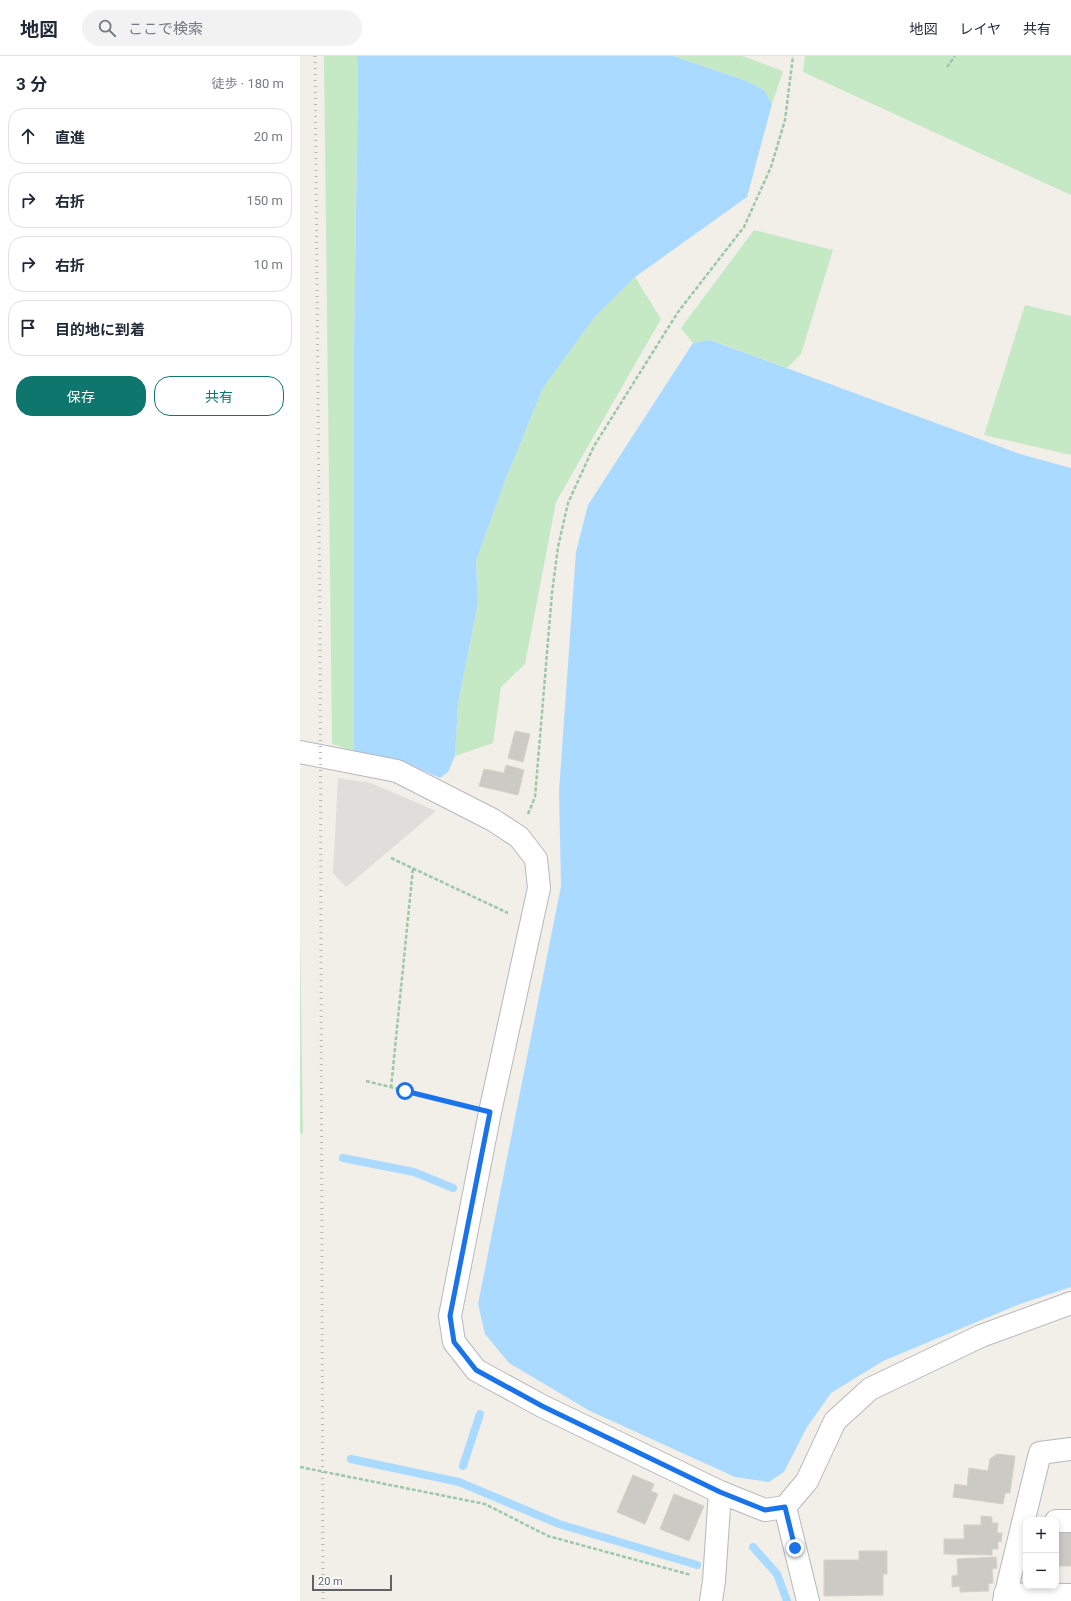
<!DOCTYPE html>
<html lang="ja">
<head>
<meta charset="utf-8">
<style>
  body { margin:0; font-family:Roboto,"Noto Sans JP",sans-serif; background:#f2f2f3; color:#1f2937 }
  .controls { position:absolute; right:12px; bottom:12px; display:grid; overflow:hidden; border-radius:8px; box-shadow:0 2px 6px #0003 }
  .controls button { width:36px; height:36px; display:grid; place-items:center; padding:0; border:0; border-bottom:1px solid #e0e1e3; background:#fff; color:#1f2937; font:20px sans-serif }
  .scale { position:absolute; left:12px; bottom:10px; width:80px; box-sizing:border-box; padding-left:4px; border:2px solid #5f6368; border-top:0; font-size:11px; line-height:14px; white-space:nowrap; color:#5f6368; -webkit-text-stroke:3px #fff; paint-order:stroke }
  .stop { position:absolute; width:12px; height:12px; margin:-9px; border:3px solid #1a73e8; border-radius:50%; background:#fff }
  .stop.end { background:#1a73e8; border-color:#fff; box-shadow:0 1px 4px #0008 }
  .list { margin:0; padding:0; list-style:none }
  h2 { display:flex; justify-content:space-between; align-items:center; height:52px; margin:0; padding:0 16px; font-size:17px }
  h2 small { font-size:13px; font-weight:400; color:#747a83 }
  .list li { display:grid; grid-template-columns:26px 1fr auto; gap:12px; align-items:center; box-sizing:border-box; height:56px; margin:0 8px 8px; padding:0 8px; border:1px solid #e0e1e3; border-radius:16px }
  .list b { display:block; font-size:15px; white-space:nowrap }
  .list em { font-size:13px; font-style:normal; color:#747a83 }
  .actions { display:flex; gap:8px; padding:12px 16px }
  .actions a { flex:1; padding:9px 0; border:1px solid #0f766e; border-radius:16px; text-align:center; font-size:14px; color:#0f766e }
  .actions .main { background:#0f766e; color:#fff }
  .icon { flex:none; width:22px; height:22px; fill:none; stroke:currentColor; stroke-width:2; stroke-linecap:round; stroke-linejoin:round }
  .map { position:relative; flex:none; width:771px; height:1545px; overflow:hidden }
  header { display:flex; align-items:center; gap:24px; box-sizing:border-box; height:56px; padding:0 20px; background:#fff; border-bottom:1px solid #e0e1e3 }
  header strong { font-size:19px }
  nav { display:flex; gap:22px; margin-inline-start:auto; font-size:14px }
  .search { width:280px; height:36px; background:#f2f2f3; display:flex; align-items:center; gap:10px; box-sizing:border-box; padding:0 14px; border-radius:22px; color:#747a83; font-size:15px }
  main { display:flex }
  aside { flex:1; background:#fff }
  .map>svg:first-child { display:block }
  .industrial { fill:#e0deda }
  .green { fill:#c5e8c5 }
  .water { fill:#aadaff }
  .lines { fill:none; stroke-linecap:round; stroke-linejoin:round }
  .stream { stroke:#aadaff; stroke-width:8 }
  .building { fill:#cccac5; stroke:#d6d1c6 }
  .minor-casing { stroke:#b5b8bc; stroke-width:24 }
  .path { stroke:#9cc7a9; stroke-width:2.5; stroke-dasharray:4 2; stroke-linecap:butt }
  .minor { stroke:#fff; stroke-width:22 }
  .rail { stroke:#b6b7b8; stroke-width:3; stroke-dasharray:1 5; stroke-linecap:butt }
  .route { stroke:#1a73e8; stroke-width:5 }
</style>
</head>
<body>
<header>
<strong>地図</strong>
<div class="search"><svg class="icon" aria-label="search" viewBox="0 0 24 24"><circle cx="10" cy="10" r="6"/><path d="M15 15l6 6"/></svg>ここで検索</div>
<nav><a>地図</a><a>レイヤ</a><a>共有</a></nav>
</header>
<main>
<aside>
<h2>3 分<small>徒歩 · 180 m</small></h2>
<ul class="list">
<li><svg class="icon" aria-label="ahead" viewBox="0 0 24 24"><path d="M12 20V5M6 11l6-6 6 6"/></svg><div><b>直進</b></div><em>20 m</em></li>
<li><svg class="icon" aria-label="right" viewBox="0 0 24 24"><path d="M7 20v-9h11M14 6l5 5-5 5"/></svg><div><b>右折</b></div><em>150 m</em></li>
<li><svg class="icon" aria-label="right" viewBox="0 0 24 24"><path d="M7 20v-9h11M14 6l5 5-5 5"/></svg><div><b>右折</b></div><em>10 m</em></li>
<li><svg class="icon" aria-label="arrive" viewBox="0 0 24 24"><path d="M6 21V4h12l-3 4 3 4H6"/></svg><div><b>目的地に到着</b></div></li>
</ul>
<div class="actions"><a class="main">保存</a><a>共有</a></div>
</aside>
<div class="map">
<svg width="771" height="1545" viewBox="0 0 771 1545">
  <rect width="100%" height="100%" fill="#f1efe8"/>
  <path class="industrial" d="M38,722l33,5 65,28 -90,76 -13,-14z"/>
  <path class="green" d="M24,0h33l1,24 -4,263v408l-22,-7z
    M373,0h69l41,15 -11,33 -8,-14 -17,-9z
    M505,0h266v139l-268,-123z
    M454,174l79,20 -32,104 -14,14 -76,-28 -18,3 -12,-15z
    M335,221l26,42 -105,183 -31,162 -24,23 -8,56 -38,13 3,-52 20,-101 -2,-42 29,-80 38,-93 51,-70z
    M725,249l46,11v139l-87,-20z
    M0,878l3,200 -3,-1z"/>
  <path class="water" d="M57,0h316l74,25 17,9 8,14 -25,93 -112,80 -41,41 -51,70 -38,93 -29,80 2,42 -20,101 -3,52 -7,16 -8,6 -41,-18 -45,-9v-408l4,-263z
    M410,284l310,114 51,14v819l-51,17 -137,57 -52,32 -24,34 -23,45 -15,10 -34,-5 -145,-66 -81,-48 -24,-29 -7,-30 83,-418 -2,-95 17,-239 12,-47 105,-162z"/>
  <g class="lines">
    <path class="stream" d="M43,1102l71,14 39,16
      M51,1403l108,23 100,42 138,41
      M163,1410l17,-52
      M453,1491l24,27 10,27"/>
  </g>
  <path class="building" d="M215,675l15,3 -7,28 -15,-4z
    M206,709l18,5 -6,25 -39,-9 5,-17 20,4z
    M697,1398l18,2 -5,37h-5l-2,11 -50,-7 2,-13 12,2 2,-18 19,3 2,-12z
    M333,1419l21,9 -3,7 7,3 -13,30 -28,-12z
    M374,1438l30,12 -15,35 -29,-12z
    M681,1460l11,1v6h6l-1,10h5l-1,9 -3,-1v8h-6v6l-48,-1v-15h20v-14h17z
    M756,1475h15v35h-15z
    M559,1495h28v23h-4v21l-59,1v-36h35z
    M696,1501l1,11 -5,1 1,14 -5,1 1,7 -29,1v-6l-8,1v-11l6,-1 -1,-16z"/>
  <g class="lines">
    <defs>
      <path id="minor" d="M0,696l97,19 96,49 26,17 17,22 3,29 -49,224 -40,204 4,26 22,28 66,36 178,86 45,18 20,-3 22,-26 28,-60 35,-32 111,-53 90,-33
        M485,1451l23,94
        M756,1465h15
        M705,1538l66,1
        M411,1545l3,-20 6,-89
        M704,1545l36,-148 31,-4"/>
    </defs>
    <use href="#minor" class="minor-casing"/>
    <path class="path" d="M647,11l8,-11
      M228,758l7,-17 17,-204 6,-46 10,-44 26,-57 84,-134 66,-85 27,-60 14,-47 8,-64
      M91,802l117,55
      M66,1025l101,25
      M91,1032l22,-220
      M0,1411l185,37 63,32 143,39"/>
    <use href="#minor" class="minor"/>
    <path class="rail" d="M15,0l5,569 3,976"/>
  </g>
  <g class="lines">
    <path class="route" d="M105,1035l85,21 -40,204 4,26 22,28 66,36 178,86 45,18 20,-3 10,41"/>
  </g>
</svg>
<div class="controls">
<button>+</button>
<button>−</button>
</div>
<div class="scale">20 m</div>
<div class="stop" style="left:105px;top:1035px"></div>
<div class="stop end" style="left:495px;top:1492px"></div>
</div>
</main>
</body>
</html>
